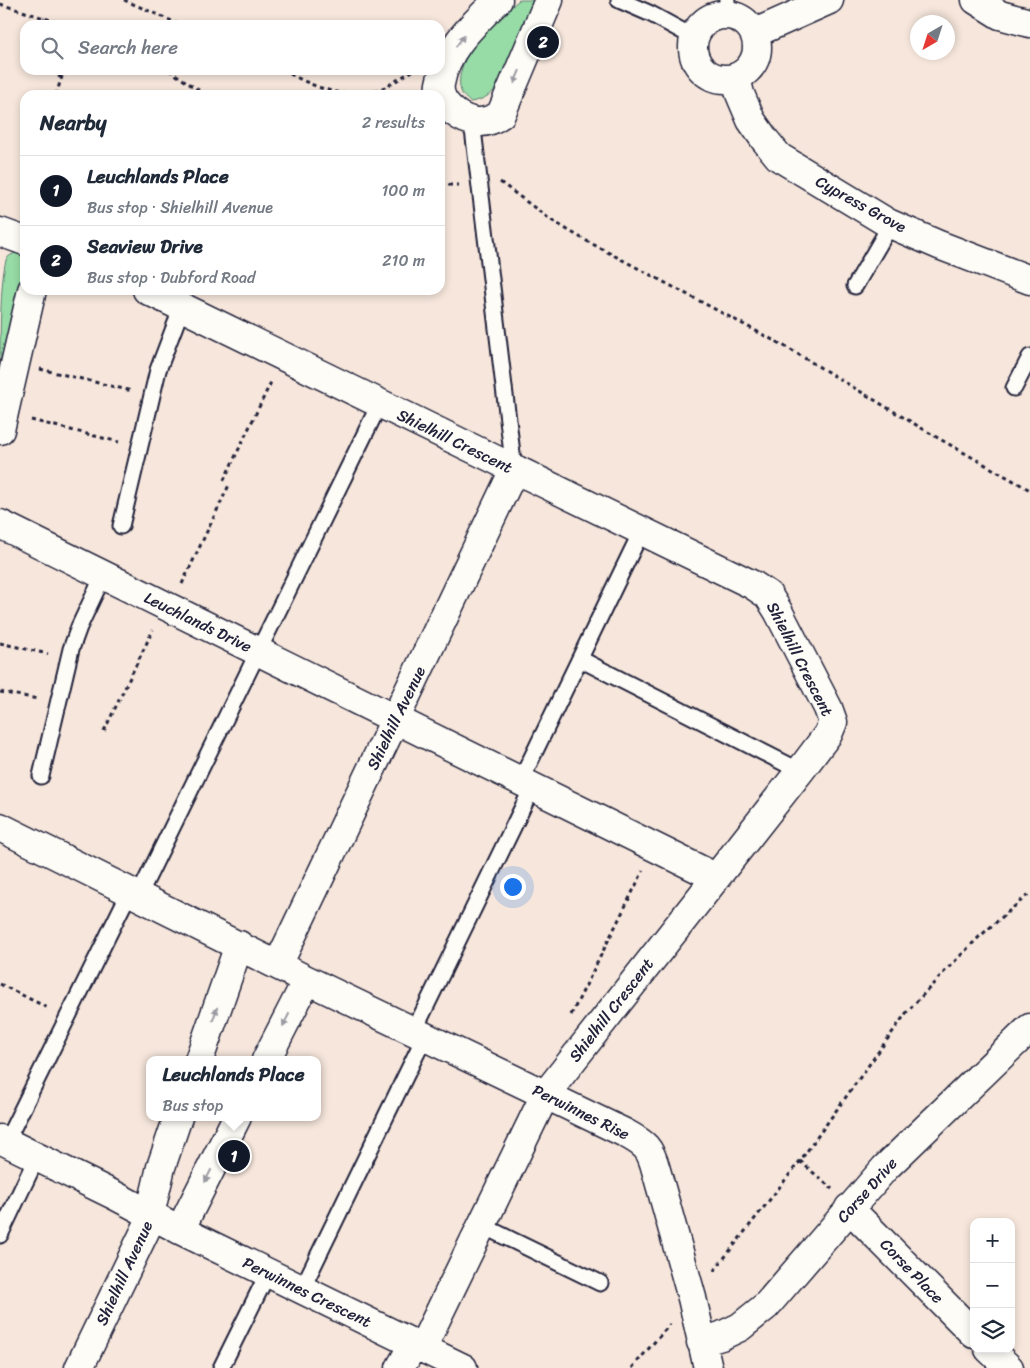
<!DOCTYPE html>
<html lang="en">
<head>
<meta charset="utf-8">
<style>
  body { margin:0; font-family:Sriracha,sans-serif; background:#f6f6f7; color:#1f2937 }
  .controls { position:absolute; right:15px; bottom:15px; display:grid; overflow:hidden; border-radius:10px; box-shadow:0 2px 8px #0003 }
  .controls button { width:45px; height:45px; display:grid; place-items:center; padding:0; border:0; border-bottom:1px solid #e0e1e3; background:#fff; color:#1f2937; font:25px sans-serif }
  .compass { position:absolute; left:910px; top:15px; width:45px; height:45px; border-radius:50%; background:#fff; box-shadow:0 2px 8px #0003; rotate:219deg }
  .you { position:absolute; left:512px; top:886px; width:18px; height:18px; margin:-12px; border:4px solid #fff; border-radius:50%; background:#1a73e8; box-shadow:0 0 0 8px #1a73e833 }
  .badge { display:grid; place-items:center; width:32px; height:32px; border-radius:50%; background:#111827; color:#fff; font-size:16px; font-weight:700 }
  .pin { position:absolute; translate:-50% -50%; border:2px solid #fff; box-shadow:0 1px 5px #0006 }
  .popup { position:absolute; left:146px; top:1056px; width:175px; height:65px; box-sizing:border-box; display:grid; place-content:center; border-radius:10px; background:#fff; filter:drop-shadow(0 1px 4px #0005); font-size:16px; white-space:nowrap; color:#747a83 }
  .popup b { font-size:19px; color:#1f2937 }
  .popup::after { content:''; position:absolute; left:50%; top:100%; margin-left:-10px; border:10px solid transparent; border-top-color:#fff }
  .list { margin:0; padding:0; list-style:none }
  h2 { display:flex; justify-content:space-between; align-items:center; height:65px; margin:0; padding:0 20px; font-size:21px }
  h2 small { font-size:16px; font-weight:400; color:#747a83 }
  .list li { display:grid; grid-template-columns:32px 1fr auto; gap:15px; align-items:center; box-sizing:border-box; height:70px; padding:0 20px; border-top:1px solid #e0e1e3 }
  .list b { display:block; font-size:19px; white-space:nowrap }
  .list p { margin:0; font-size:16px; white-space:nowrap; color:#747a83 }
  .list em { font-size:16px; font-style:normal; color:#747a83 }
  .icon { flex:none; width:28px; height:28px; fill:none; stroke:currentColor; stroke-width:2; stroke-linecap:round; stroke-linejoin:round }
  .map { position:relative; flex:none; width:1030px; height:1368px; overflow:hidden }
  .search { position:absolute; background:#fff; box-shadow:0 2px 8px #0003; left:20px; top:20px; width:425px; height:55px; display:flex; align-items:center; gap:12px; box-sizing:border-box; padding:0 18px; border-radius:15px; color:#747a83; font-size:19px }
  .panel { position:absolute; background:#fff; box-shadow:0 2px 8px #0003; left:20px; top:90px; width:425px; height:205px; border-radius:15px }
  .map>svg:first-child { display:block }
  .grass { fill:#97dba6; stroke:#5c7e70 }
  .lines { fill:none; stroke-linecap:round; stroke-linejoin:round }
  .service-casing { stroke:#22223b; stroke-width:19 }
  .minor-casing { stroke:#22223b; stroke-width:31 }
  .tertiary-casing { stroke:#22223b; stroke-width:31 }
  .path { stroke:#22223b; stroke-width:3; stroke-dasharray:4 4; stroke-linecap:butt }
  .service { stroke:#fdfcf7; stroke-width:15 }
  .minor { stroke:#fdfcf7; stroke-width:28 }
  .tertiary { stroke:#fdfcf7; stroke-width:28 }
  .oneway { fill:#9a9aa2 }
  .labels { text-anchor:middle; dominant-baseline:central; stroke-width:4.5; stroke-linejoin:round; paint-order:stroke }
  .street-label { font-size:16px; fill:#22223b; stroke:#fdfcf7 }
</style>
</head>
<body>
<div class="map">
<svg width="1030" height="1368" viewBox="0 0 1030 1368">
  <rect width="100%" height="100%" fill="#f6e6db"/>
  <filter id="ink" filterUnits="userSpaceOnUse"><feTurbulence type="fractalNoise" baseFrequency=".02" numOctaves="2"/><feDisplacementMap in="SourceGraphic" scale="10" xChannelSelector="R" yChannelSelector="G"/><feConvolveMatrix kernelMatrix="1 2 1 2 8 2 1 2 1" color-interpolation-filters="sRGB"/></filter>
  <g filter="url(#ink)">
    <path class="grass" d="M519,0h20c-7,16 -14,31 -21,47 -10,23 -19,52 -48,55 -3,-3 -8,-6 -9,-11 -6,-18 9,-44 20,-57 11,-12 26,-23 38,-34z
      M15,253c7,2 9,5 10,12l-25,105c0,-28 0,-87 6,-110 2,-4 5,-5 9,-7z"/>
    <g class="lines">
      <defs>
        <path id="service" d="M619,0l32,14 44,24
          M726,15l1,-15
          M472,121l42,349
          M855,286l36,-62
          M1014,388l16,-31
          M121,526l37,-156 24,-63
          M580,659l220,112
          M41,776l30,-127 8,-22 24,-51
          M521,780l120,-248
          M139,895l241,-492
          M414,1031l119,-245
          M6,1142l124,-251
          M481,1225l119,58
          M0,1235l37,-78
          M302,1289l123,-253
          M221,1368l47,-95"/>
        <path id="minor" d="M976,0l24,15 30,8
          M693 47a32 32 0 1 1 64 0a32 32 0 1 1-64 0Z
          M755,33l74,-33
          M736,78l4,16 11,26 14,20 14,17 109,66 51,22 91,35
          M0,232l25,9
          M147,290l606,295 15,10 10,16 50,97 5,14 -5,12 -28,37 -255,324 -118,243 -19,16 -8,14
          M0,430l32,-140
          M0,524l715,353
          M0,827l307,153 318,153c20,11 25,14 31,37l36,128 16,70
          M278,965l236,-495
          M199,1060l40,-115
          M266,1060l41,-80
          M0,1139l114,56 66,35 283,138
          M849,1208l125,126
          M180,1230l57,-113
          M701,1342l20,-6 19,-9 26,-21 119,-138 145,-140
          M989,1349l20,19
          M79,1368l68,-141 14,-60 17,-50"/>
        <path id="tertiary" d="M498,0c-24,24 -52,48 -58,84 -3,17 16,33 32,37 11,3 21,-1 29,-7l48,-114"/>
      </defs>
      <use href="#service" class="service-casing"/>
      <use href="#minor" class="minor-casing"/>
      <use href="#tertiary" class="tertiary-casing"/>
      <path class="path" d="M124,0l57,25
        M0,4l66,21
        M43,18l5,7
        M169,70l37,25
        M283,70c32,18 68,34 104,16 9,-5 18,-11 27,-16
        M59,78l2,-8
        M56,95l8,-25
        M500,182l51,38 32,19 203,108 152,91 92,52
        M440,185h19
        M40,369l92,22
        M31,420l88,22
        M224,480l47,-98
        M182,584l48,-101
        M0,643l48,11
        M0,692l38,7
        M104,731l49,-101
        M0,984l48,24
        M571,1015l72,-144
        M800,1161l32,28
        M714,1271l86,-110 107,-149 39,-42 33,-33 51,-44
        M632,1368l38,-44"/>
      <use href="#service" class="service"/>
      <use href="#minor" class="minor"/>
      <use href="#tertiary" class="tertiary"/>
    </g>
    <defs><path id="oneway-solid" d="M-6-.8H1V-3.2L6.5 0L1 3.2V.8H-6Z" transform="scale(1.25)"/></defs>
    <g class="oneway">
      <use href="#oneway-solid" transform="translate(460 41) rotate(-54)"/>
      <use href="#oneway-solid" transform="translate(517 77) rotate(113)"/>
      <use href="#oneway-solid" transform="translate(215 1014) rotate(-71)"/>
      <use href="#oneway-solid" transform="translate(286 1020) rotate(117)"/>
      <use href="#oneway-solid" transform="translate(208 1176) rotate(117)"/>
    </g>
  </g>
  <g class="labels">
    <g class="street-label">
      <text transform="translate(861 204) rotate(29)">Cypress Grove</text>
      <text transform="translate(455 441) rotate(26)">Shielhill Crescent</text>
      <text transform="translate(198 622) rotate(26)">Leuchlands Drive</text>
      <text transform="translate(800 659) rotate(63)">Shielhill Crescent</text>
      <text transform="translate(396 718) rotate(-64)">Shielhill Avenue</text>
      <text transform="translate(611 1010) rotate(-52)">Shielhill Crescent</text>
      <text transform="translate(581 1112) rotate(26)">Perwinnes Rise</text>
      <text transform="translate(867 1190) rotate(-48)">Corse Drive</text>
      <text transform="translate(912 1271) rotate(46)">Corse Place</text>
      <text transform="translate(124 1273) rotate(-65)">Shielhill Avenue</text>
      <text transform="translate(307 1292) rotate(26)">Perwinnes Crescent</text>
    </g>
  </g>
</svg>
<div class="controls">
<button>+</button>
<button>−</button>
<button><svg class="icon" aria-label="layers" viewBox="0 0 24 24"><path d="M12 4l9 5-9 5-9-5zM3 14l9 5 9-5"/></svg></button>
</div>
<svg class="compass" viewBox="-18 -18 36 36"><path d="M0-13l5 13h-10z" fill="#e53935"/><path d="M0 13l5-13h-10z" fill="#747a83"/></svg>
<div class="you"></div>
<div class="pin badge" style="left:234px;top:1156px">1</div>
<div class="popup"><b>Leuchlands Place</b>Bus stop</div>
<div class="pin badge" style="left:543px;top:42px">2</div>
<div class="search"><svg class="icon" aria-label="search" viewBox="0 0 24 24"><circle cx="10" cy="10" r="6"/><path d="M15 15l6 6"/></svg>Search here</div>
<section class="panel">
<h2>Nearby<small>2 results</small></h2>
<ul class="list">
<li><span class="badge">1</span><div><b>Leuchlands Place</b><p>Bus stop · Shielhill Avenue</p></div><em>100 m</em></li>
<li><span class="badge">2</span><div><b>Seaview Drive</b><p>Bus stop · Dubford Road</p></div><em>210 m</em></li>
</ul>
</section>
</div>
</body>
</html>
